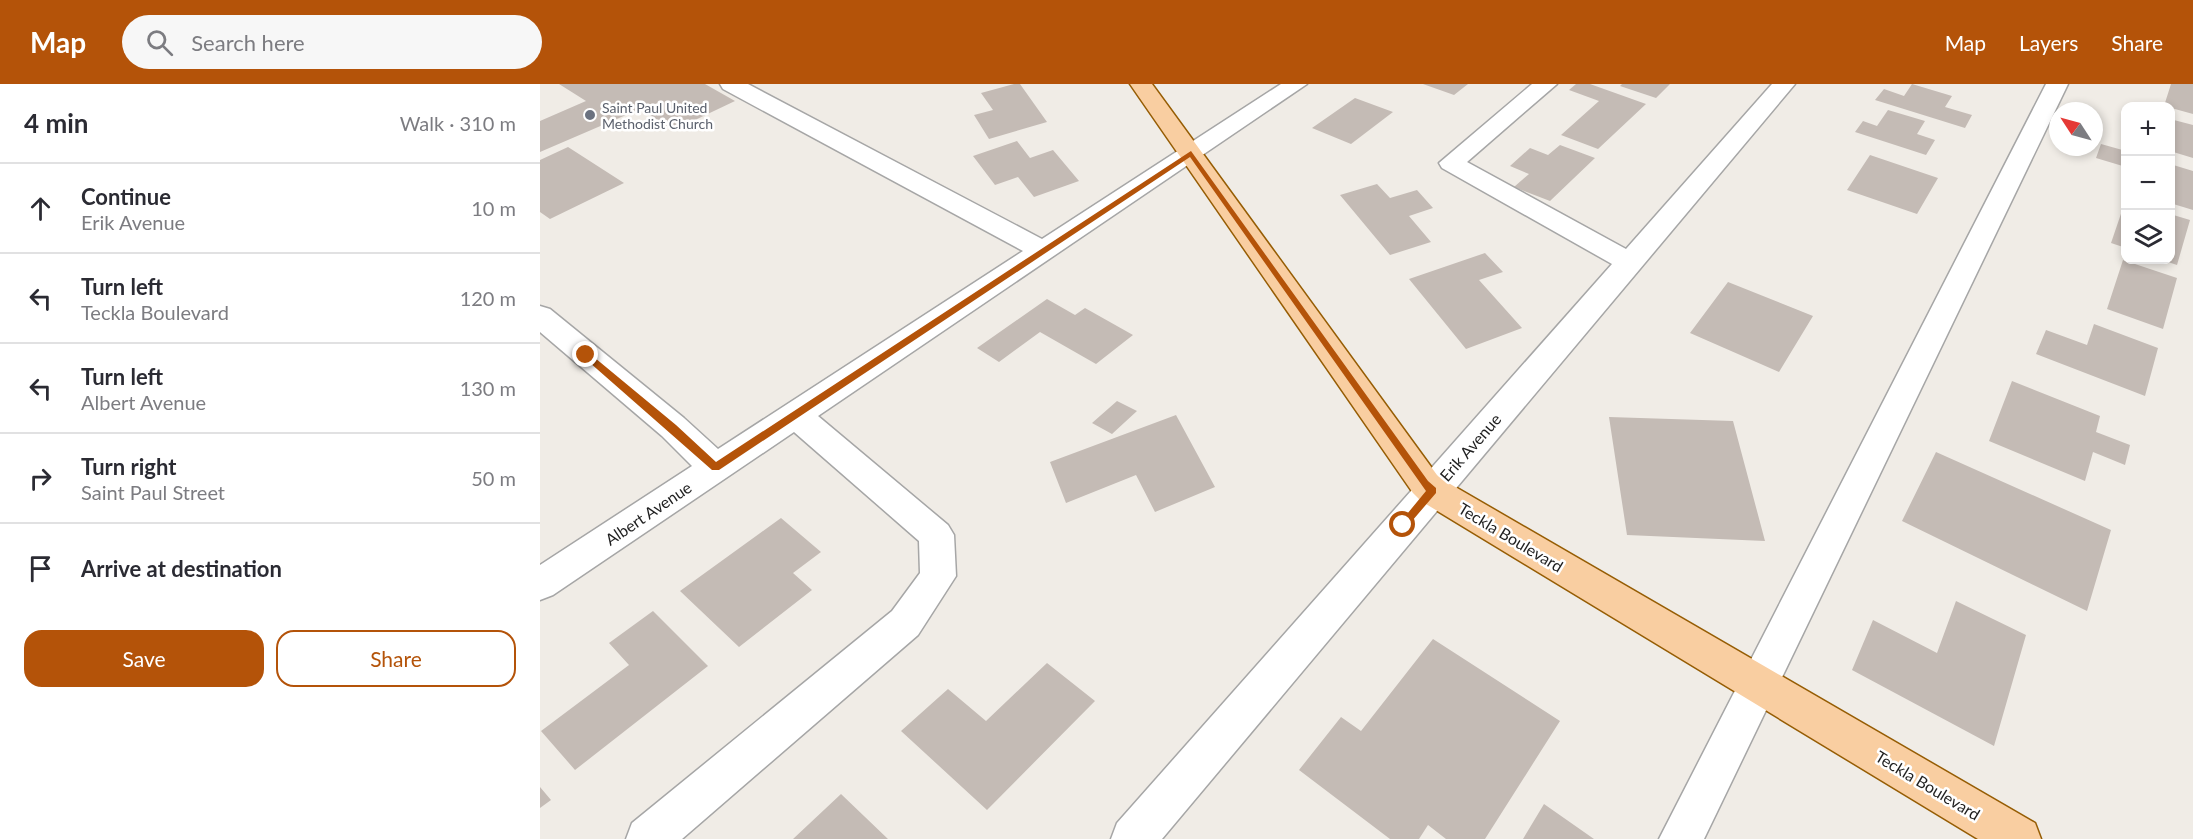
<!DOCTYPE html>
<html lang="en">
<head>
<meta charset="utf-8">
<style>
  body { margin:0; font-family:Lato,sans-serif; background:#f7f7f7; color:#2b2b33 }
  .controls { position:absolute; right:18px; top:18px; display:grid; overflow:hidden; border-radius:12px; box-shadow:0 3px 9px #0003 }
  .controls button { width:54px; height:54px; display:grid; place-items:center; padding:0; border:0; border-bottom:2px solid #e1e1e2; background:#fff; color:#2b2b33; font:30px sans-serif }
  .compass { position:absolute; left:1509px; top:18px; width:54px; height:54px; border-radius:50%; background:#fff; box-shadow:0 3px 9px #0003; rotate:306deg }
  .stop { position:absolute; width:18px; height:18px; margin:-14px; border:4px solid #b45309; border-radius:50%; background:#fff }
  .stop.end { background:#b45309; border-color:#fff; box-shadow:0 2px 6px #0008 }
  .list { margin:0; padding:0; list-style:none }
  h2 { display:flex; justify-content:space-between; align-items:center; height:78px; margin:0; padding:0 24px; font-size:26px }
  h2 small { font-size:20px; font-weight:400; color:#7c7c81 }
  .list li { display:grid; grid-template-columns:39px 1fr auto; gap:18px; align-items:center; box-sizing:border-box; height:90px; padding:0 24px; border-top:2px solid #e1e1e2 }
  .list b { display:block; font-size:22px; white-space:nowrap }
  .list p { margin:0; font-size:20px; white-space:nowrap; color:#7c7c81 }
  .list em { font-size:20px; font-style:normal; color:#7c7c81 }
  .actions { display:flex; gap:12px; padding:18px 24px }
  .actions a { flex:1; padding:14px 0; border:2px solid #b45309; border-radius:18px; text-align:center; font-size:21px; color:#b45309 }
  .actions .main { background:#b45309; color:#fff }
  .icon { flex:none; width:33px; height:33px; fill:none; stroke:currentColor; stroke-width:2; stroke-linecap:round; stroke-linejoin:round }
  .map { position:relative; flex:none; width:1653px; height:755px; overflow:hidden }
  header { display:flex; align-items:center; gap:36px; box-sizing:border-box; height:84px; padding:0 30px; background:#b45309; color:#fff }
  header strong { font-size:28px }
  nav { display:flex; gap:33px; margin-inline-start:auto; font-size:21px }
  .search { width:420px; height:54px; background:#f7f7f7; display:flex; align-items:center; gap:15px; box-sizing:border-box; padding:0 21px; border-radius:33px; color:#7c7c81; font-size:22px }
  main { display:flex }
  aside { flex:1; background:#fff }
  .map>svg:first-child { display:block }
  .building { fill:#c4bbb5 }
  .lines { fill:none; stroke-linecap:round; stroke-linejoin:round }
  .minor-casing { stroke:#a6a6a6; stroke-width:3 }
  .major-casing { stroke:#965d04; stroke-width:3 }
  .minor { fill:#fff; fill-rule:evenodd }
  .major { fill:#f9cea1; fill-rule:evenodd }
  .route { fill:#b45309 }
  .worship-dot { fill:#6b7280; stroke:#fff; stroke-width:2 }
  .labels { text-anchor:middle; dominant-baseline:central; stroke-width:5; stroke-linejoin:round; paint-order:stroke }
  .far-worship-label { font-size:14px; fill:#5b616d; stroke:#fff; text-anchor:start }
  .street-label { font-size:16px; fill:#1f1f1f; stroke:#fff }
</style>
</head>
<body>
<header>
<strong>Map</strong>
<div class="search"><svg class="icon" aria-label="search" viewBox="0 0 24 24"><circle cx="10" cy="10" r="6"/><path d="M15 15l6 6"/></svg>Search here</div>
<nav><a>Map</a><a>Layers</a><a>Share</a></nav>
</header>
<main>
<aside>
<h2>4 min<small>Walk · 310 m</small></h2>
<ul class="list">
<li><svg class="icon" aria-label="ahead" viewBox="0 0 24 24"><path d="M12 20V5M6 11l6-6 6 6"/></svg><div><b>Continue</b><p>Erik Avenue</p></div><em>10 m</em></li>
<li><svg class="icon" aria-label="left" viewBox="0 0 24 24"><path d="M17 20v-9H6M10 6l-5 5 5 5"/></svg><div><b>Turn left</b><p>Teckla Boulevard</p></div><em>120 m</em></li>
<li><svg class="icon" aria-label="left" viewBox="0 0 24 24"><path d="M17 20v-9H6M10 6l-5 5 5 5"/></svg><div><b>Turn left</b><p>Albert Avenue</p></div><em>130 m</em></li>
<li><svg class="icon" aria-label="right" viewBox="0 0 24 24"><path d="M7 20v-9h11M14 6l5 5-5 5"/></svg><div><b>Turn right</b><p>Saint Paul Street</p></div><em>50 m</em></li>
<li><svg class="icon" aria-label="arrive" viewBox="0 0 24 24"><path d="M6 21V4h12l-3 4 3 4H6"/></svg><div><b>Arrive at destination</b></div></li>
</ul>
<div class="actions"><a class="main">Save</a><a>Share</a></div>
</aside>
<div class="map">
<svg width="1653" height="755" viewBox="0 0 1653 755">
  <rect width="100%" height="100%" fill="#f0ece6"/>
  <path class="building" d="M19,0h146l30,17 -61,29 -34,-21 -100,43v-31l46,-20z
    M474,0h6l27,38 -58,17 -15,-24 19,-5 -12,-17z
    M883,0h45l-14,11z
    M1036,0h14l56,20 -48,45 -37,-14 38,-34 -30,-11z
    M1082,0h48l-14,14 -36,-12z
    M1372,0l40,12 -7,11 27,8 -7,13 -90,-28 9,-11 20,7z
    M1631,0h22v30l-29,-8z
    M815,14l38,14 -42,32 -39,-16z
    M1348,26l37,11 -8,13 18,6 -9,15 -71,-23 8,-11 14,5z
    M1630,35l23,6v33l-23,-7z
    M477,57l13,17 23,-8 26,31 -45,16 -16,-20 -23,8 -22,-29z
    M1561,60l25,7v16l-30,-9z
    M1020,61l35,13 -45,43 -36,-14 15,-13 -19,-8 20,-18 18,7z
    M28,63l56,36 -74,36 -10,-7v-52z
    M1330,71l68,23 -21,36 -70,-24z
    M1630,80l23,7v39l-23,-7z
    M837,100l13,14 27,-8 16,18 -24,8 22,26 -41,13 -50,-60z
    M1585,118l1,1v45l-15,-5z
    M1630,130l20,6 -13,45 -15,-5h8z
    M945,169l18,19 -24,8 43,48 -56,21 -57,-70z
    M1583,176l54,18 -14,51 -56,-20z
    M1188,198l85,34 -34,56 -89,-39z
    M507,215l28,16 10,-7 48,27 -37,29 -56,-32 -41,30 -22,-14z
    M1554,240l64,24 -13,48 -109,-42 10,-24 41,15z
    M1472,297l88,35 -4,16 34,13 -5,20 -32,-13 -8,29 -96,-40z
    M577,317l20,10 -25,23 -20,-11z
    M636,331l39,72 -60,25 -19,-37 -70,28 -16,-41z
    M1069,333l124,4 32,120 -138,-6z
    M1396,368l175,78 -24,81 -185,-90z
    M241,434l40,34 -28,21 19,17 -73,57 -59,-56z
    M1416,517l70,34 -32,111 -142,-76 21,-50 64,33z
    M113,527l55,55 -133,104 -34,-39 88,-66 -20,-22z
    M893,555l127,82 -75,118h-39l-18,-14 -9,14h-29l-91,-69 42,-53 20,14z
    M507,579l48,38 -108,109 -86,-79 47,-42 38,32z
    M0,703l11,13 -11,8z
    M301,710l47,45h-95z
    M1004,720l50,35h-71z"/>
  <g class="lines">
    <defs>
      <path id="minor" d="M180,0h28l294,155 239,-155h26l-489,332 130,109 6,10 2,41 -38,59 -236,204h-56l6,-16 260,-212 28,-38 -1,-32 -125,-109 -241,163 -13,5v-35l152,-99 -30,-30 -122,-104v-26l10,3 134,109 34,31 305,-198 -300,-162z
        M992,0h25l-90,78 159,87 146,-165h23l-633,755h-51l6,-16 495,-559 -170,-96 -3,-5z
        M1506,0h22l-364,755h-45z"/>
      <path id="major" d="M590,0h22l285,391 8,6 590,342 6,16h-63l-557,-338 -8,-8z"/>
    </defs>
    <use href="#minor" class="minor-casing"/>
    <use href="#major" class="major-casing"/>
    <use href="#minor" class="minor"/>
    <use href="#major" class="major"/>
  </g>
  <path class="route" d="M651,67l237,330 8,7v5l-30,35h-7l-1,-3 28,-34 -236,-334 -471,313h-7l-131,-115 8,-2 87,72 40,37z"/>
  <circle class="worship-dot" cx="50" cy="31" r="6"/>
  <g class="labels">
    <g class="far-worship-label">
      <text x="62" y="23">Saint Paul United<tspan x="62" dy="16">Methodist Church</tspan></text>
    </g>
    <g class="street-label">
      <text transform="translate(930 363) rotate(-49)">Erik Avenue</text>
      <text transform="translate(108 429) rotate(-34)">Albert Avenue</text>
      <text transform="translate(971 453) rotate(31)">Teckla Boulevard</text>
      <text transform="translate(1388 701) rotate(31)">Teckla Boulevard</text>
    </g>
  </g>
</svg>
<div class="controls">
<button>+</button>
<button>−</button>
<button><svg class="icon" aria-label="layers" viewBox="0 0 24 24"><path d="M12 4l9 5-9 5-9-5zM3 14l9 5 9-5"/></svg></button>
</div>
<svg class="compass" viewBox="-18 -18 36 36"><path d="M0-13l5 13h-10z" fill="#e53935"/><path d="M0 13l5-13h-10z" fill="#7c7c81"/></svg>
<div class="stop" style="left:863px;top:441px"></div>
<div class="stop end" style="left:46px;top:271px"></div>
</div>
</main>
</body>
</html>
